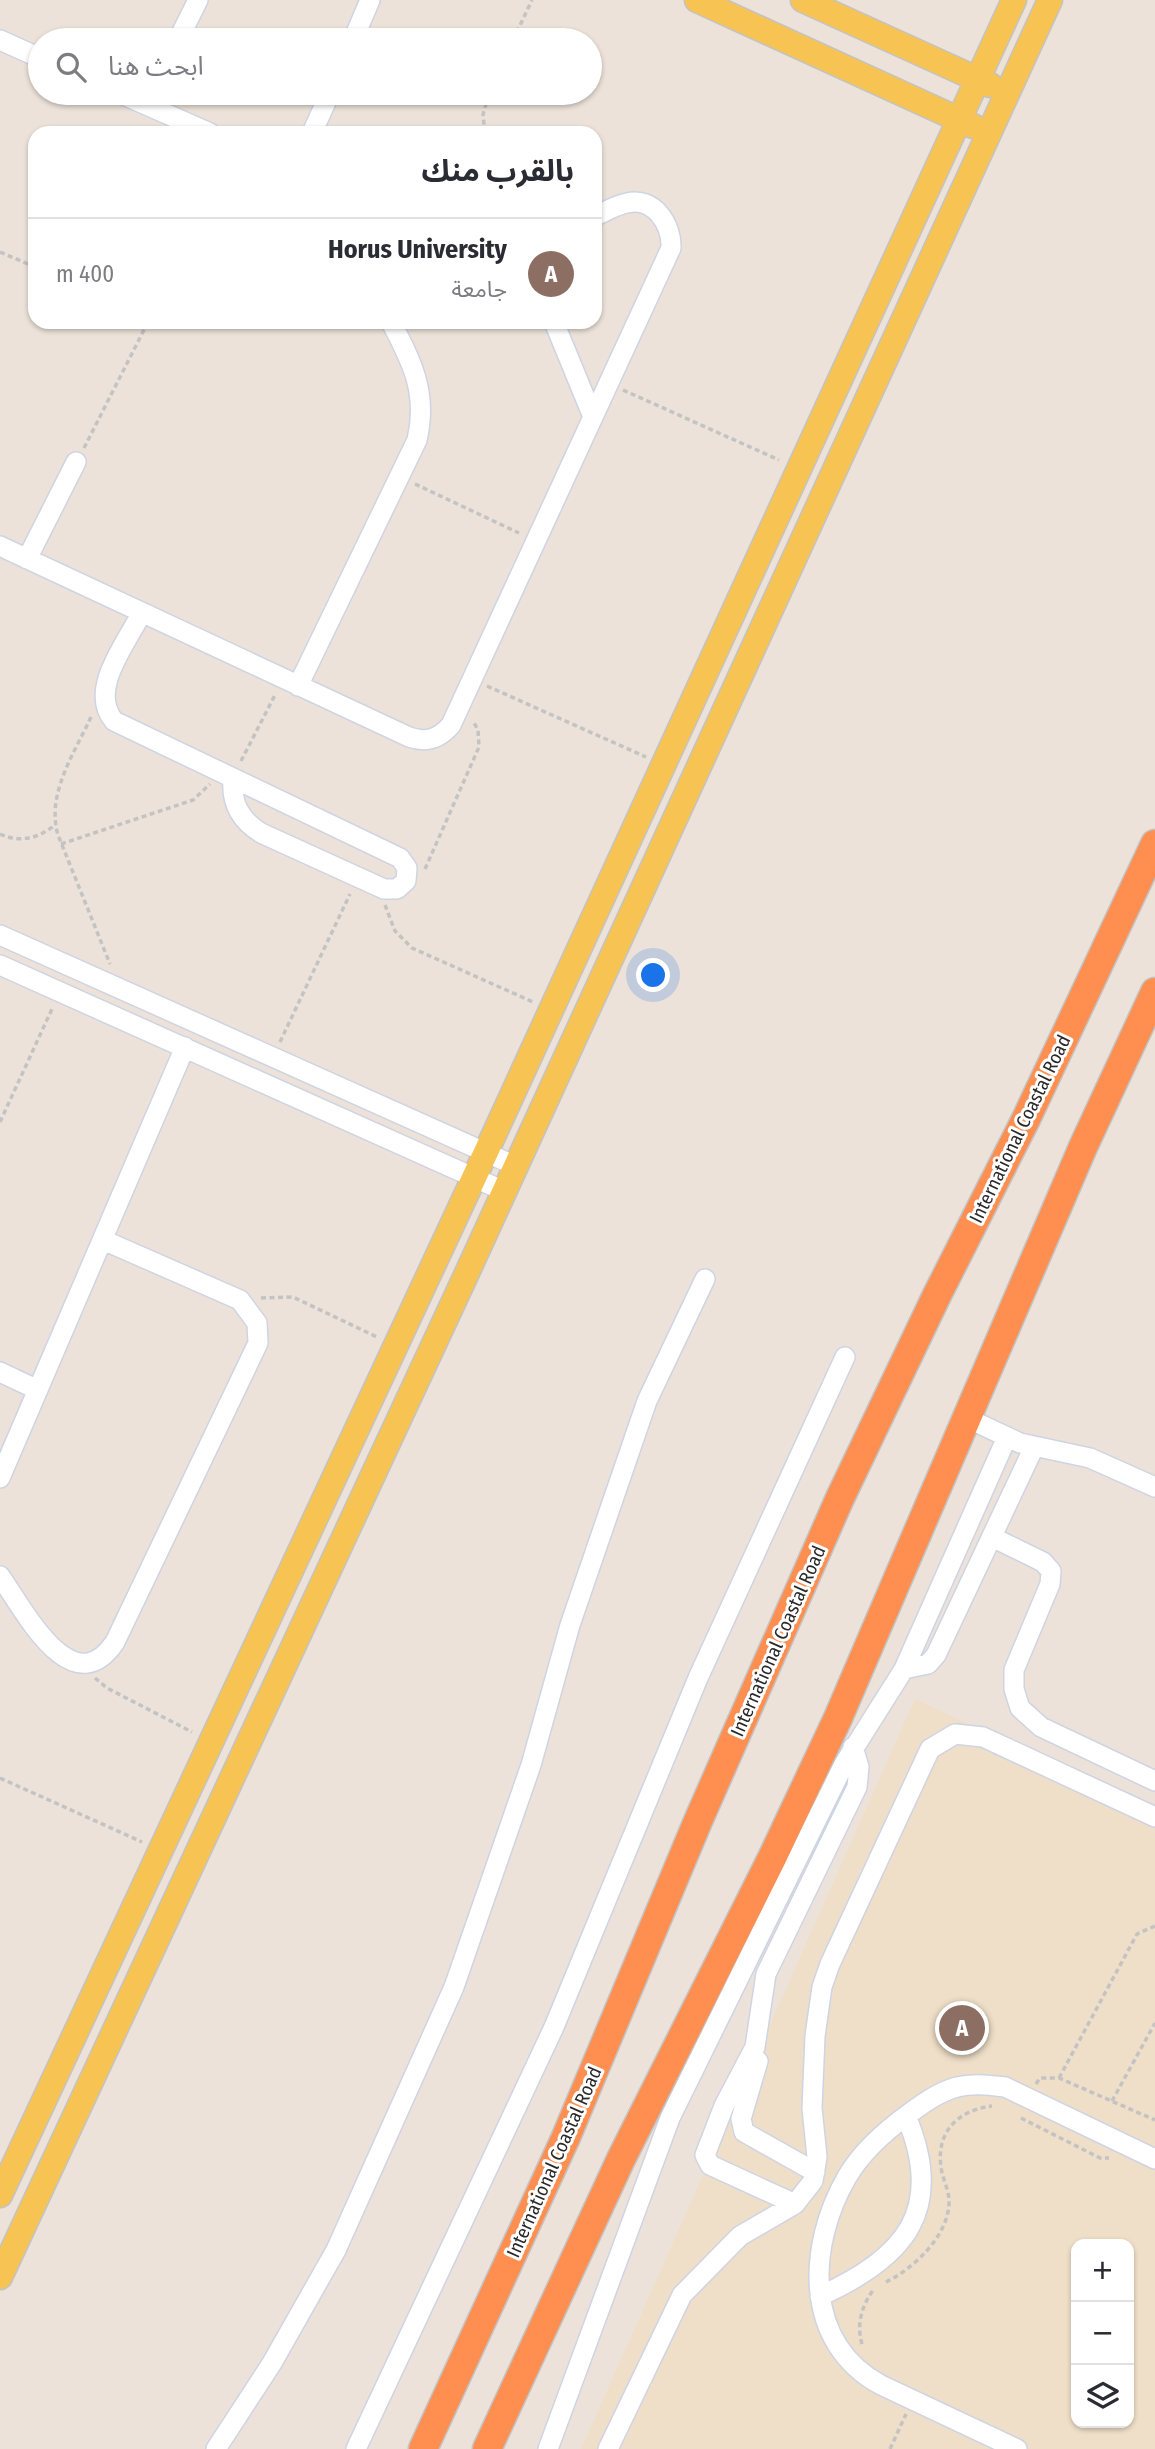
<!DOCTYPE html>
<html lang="ar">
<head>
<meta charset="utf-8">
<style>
  body { margin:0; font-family:"Fira Sans Condensed","Noto Sans Arabic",sans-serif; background:#f7f7f7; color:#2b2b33; direction:rtl }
  .controls { position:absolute; right:21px; bottom:21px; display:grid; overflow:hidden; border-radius:14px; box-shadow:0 2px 5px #0004 }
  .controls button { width:63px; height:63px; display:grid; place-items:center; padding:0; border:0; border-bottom:2px solid #e1e1e2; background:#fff; color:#2b2b33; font:35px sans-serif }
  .you { position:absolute; left:654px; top:976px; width:24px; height:24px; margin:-18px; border:5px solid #fff; border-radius:50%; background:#1a73e8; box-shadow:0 0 0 10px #1a73e833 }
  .badge { display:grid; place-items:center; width:46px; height:46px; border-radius:50%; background:#3369ff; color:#fff; font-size:23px; font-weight:700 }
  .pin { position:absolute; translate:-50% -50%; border:4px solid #fff; box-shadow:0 2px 7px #0006 }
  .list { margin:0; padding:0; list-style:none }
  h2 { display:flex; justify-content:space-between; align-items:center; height:91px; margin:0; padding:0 28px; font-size:30px }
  h2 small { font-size:23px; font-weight:400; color:#7c7c81 }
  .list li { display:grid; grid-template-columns:46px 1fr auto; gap:21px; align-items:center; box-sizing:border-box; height:112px; padding:0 28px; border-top:2px solid #e1e1e2 }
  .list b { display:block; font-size:26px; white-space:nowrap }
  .list p { margin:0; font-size:23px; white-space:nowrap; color:#7c7c81 }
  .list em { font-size:23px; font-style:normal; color:#7c7c81 }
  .icon { flex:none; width:38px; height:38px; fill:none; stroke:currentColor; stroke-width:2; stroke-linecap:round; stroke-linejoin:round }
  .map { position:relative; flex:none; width:1155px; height:2449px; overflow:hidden; direction:ltr }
  .search { position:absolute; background:#fff; box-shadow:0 2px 5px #0004; left:28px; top:28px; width:574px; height:77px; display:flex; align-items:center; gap:18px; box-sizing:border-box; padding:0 24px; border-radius:38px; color:#7c7c81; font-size:26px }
  .panel { position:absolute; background:#fff; box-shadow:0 2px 5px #0004; left:28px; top:126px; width:574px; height:203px; border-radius:21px; direction:rtl }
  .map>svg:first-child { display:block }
  .education { fill:#efdfc8; fill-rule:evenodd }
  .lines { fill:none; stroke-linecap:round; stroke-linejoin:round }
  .minor-casing { stroke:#cfd4e3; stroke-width:22 }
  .major-casing { stroke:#c3c3c3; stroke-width:27 }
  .highway-casing { stroke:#c3c3c3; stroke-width:31 }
  .path { stroke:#c3c3c3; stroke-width:3.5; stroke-dasharray:5 3.5; stroke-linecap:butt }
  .minor { stroke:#fff; stroke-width:19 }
  .major { stroke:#f7c454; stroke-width:24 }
  .highway { stroke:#ff8f51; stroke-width:28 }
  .labels { text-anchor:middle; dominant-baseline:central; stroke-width:6; stroke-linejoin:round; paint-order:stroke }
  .street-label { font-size:19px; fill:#292929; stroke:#fff }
</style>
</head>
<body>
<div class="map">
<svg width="1155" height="2449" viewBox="0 0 1155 2449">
  <rect width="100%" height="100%" fill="#ece2d9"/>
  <path class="education" d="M915,1699l240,113v637h-574zM1076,2244h53v179h-53z"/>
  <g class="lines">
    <defs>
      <path id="minor" d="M0,40l40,18
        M178,40l20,-40
        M353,40l17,-40
        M119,93l91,40
        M312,133l18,-40
        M554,322l39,95
        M0,546l409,191c17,6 30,2 42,-12l220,-477c1,-23 -17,-52 -44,-45 -11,2 -22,9 -32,13
        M27,559l49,-97
        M141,614c-15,30 -53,76 -27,107l286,137 7,10 -1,13 -9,8h-13l-123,-56c-21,-13 -30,-30 -28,-54
        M298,686l119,-246c11,-47 -5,-78 -26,-118
        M0,935l516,231
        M0,965l504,226
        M0,1372l38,18
        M967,1418l53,25 70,15 65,29
        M0,1478l185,-431
        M992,1537l51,25 8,9 -1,13 -36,86v19l6,19 21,19 114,54
        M0,1576c23,32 72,130 115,66l143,-299 -1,-20 -17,-23 -137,-60
        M904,1669l24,-5 8,-9 98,-208
        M758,2061l-17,58 3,13 71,40
        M795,2204l-85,-39 -5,-10 19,-49 31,-59 11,-73 91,-187 2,-20 -6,-20
        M820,2296c85,-38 126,-86 86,-180
        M216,2449l56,-86 64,-113 118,-263 77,-222 39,-140 77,-224 58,-122
        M356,2449l198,-422 144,-349 147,-321
        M548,2449l122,-331 174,-354 60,-95 103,-232
        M608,2449l74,-154 58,-59 55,-32 18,-23 4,-24 -5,-49 3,-72 7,-49 8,-23 100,-215 25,-15 28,3 172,80
        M1017,2449l-136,-64c-78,-42 -74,-139 -34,-208 15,-26 38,-46 63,-64 15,-11 29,-21 47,-26 16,-4 31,-2 48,0l150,72"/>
      <path id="major" d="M697,0l276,126
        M803,0l187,85
        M0,2195l486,-1043 528,-1152
        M0,2277l467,-1004 583,-1273"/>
      <path id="highway" d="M423,2449l143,-312 132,-316 142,-323 97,-203 89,-176 129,-275
        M487,2449l134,-290 151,-301 66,-140 245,-571 72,-155"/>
    </defs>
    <use href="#minor" class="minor-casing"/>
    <use href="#major" class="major-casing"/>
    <use href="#highway" class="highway-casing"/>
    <path class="path" d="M513,40l19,-40
      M485,133l-2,-18 6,-22
      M0,252l35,15
      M623,390l156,70
      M84,448l64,-126
      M415,484l104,49
      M487,686l159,71
      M91,717c-17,37 -45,77 -33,118l52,129
      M241,761l35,-68
      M0,834c20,9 37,5 55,-9
      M61,844l132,-44 17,-16
      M425,869l54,-122 -1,-17 -5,-9
      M385,905l10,26 17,17 121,54
      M280,1042l70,-148
      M0,1122l52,-113
      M261,1298l32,-1 84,40
      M95,1678l12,10 85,44
      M0,1778l142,64
      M1059,2078l78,-144 18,-8
      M1036,2084l4,-6h19l96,42
      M1112,2101l43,-78
      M1021,2118l79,40h9
      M886,2282c29,-14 65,-49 63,-83 -1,-11 -7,-22 -8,-32 -5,-35 17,-57 51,-61
      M862,2344c-6,-20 0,-39 12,-55
      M890,2449l16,-35"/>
    <use href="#minor" class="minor"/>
    <use href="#major" class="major"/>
    <use href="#highway" class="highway"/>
  </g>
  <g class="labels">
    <g class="street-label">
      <text transform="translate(1020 1129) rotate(-64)">International Coastal Road</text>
      <text transform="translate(778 1641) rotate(-66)">International Coastal Road</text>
      <text transform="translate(554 2162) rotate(-66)">International Coastal Road</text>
    </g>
  </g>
</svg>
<div class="controls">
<button>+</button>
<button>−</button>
<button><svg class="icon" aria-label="layers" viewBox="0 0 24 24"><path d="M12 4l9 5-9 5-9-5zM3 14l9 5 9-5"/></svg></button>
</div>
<div class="you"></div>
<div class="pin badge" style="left:962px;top:2028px;background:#8d6e63">A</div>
<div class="search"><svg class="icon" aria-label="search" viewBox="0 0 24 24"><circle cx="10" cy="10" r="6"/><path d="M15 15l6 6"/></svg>ابحث هنا</div>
<section class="panel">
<h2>بالقرب منك<small></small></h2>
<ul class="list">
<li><span class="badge" style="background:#8d6e63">A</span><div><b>Horus University</b><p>جامعة</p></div><em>400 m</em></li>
</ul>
</section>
</div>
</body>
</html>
